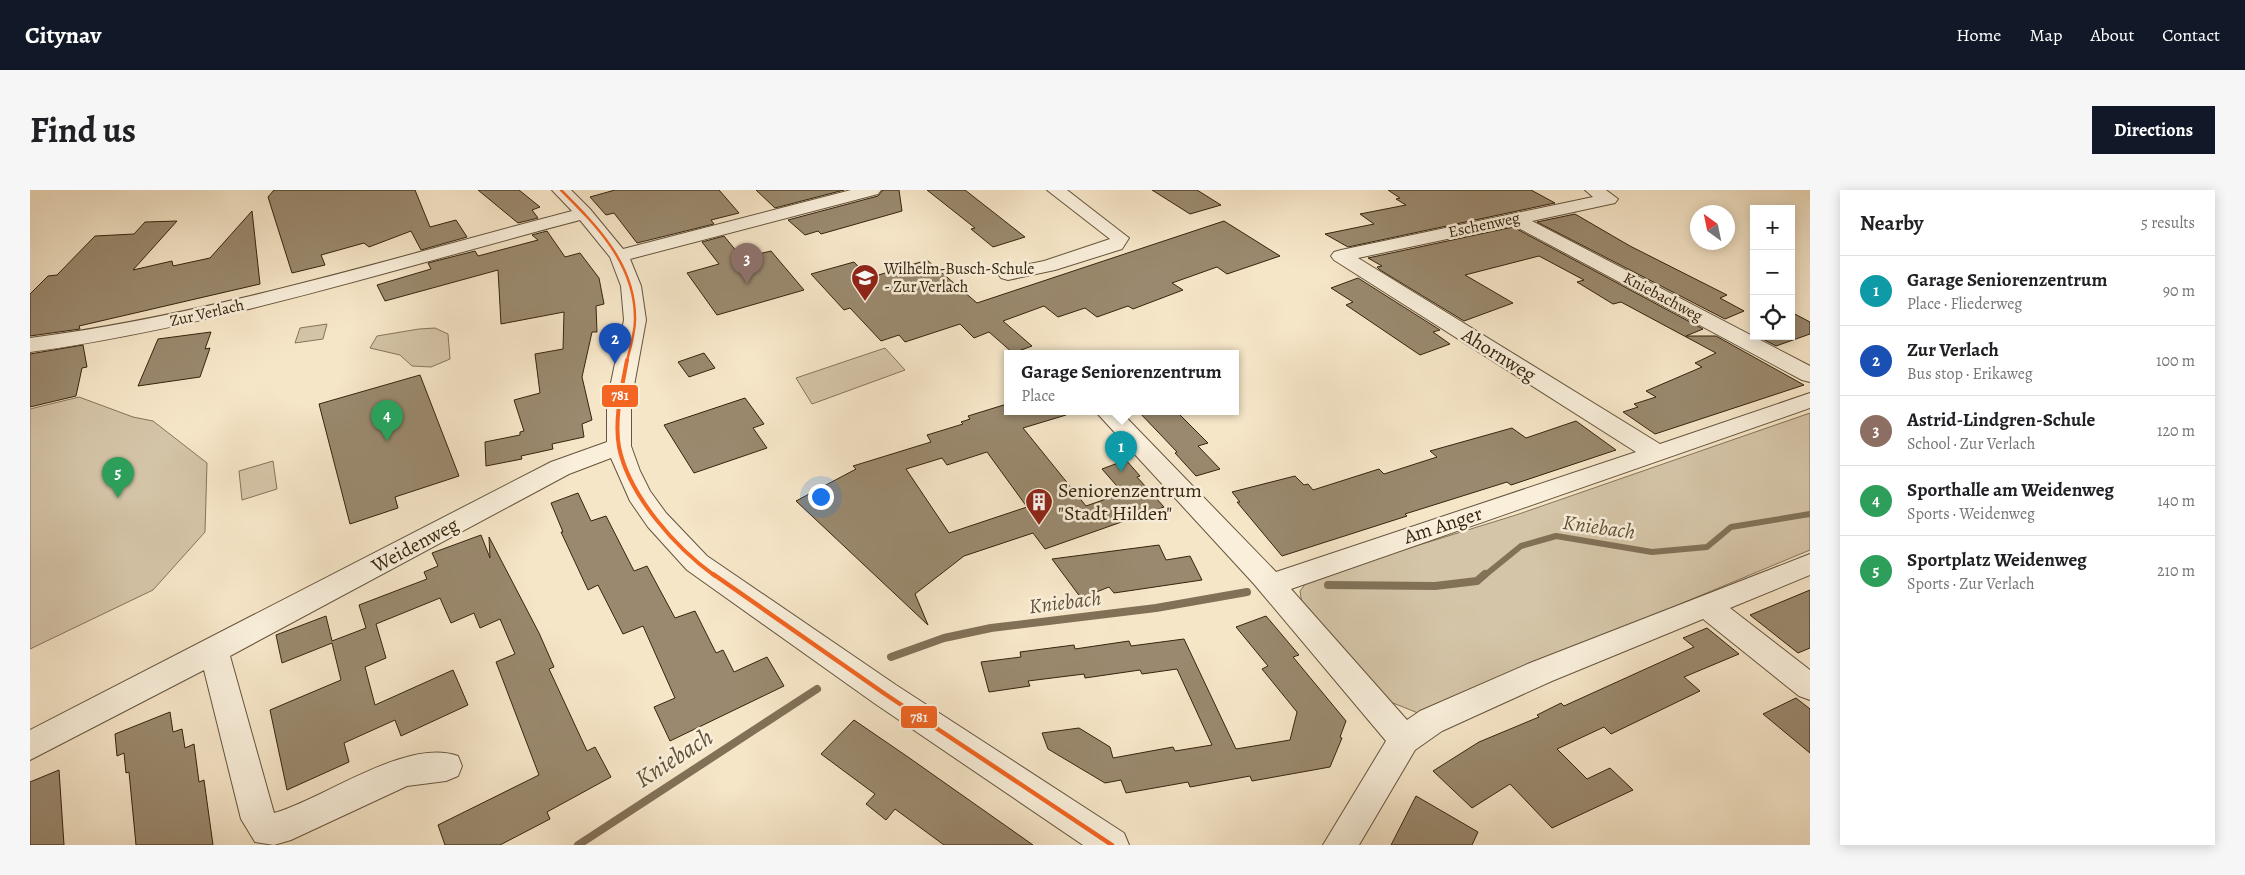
<!DOCTYPE html>
<html lang="en">
<head>
<meta charset="utf-8">
<style>
  body { margin:0; font-family:Alegreya,serif; background:#f6f6f6; color:#202124 }
  .controls { position:absolute; right:15px; top:15px; display:grid; overflow:hidden; border-radius:0px; box-shadow:0 2px 12px #0003 }
  .controls button { width:45px; height:45px; display:grid; place-items:center; padding:0; border:0; border-bottom:1px solid #e0e0e0; background:#fff; color:#202124; font:25px sans-serif }
  .compass { position:absolute; left:1660px; top:15px; width:45px; height:45px; border-radius:50%; background:#fff; box-shadow:0 2px 12px #0003; rotate:327deg }
  .you { position:absolute; left:790px; top:306px; width:18px; height:18px; margin:-12px; border:4px solid #fff; border-radius:50%; background:#1a73e8; box-shadow:0 0 0 8px #1a73e833 }
  .badge { display:grid; place-items:center; width:32px; height:32px; border-radius:50%; background:#111827; color:#fff; font-size:16px; font-weight:700 }
  .pin { position:absolute; translate:-50% -41px; filter:drop-shadow(0 1px 2px #0008) }
  .pin::after { content:''; position:absolute; top:26px; width:18px; height:15px; background:inherit; clip-path:polygon(0 0,100% 0,50% 100%) }
  .popup { position:absolute; left:974px; top:160px; width:235px; height:65px; box-sizing:border-box; display:grid; place-content:center; border-radius:0px; background:#fff; filter:drop-shadow(0 1px 4px #0005); font-size:16px; white-space:nowrap; color:#757577 }
  .popup b { font-size:19px; color:#202124 }
  .popup::after { content:''; position:absolute; left:50%; top:100%; margin-left:-10px; border:10px solid transparent; border-top-color:#fff }
  .list { margin:0; padding:0; list-style:none }
  h2 { display:flex; justify-content:space-between; align-items:center; height:65px; margin:0; padding:0 20px; font-size:21px }
  h2 small { font-size:16px; font-weight:400; color:#757577 }
  .list li { display:grid; grid-template-columns:32px 1fr auto; gap:15px; align-items:center; box-sizing:border-box; height:70px; padding:0 20px; border-top:1px solid #e0e0e0 }
  .list b { display:block; font-size:19px; white-space:nowrap }
  .list p { margin:0; font-size:16px; white-space:nowrap; color:#757577 }
  .list em { font-size:16px; font-style:normal; color:#757577 }
  .icon { flex:none; width:28px; height:28px; fill:none; stroke:currentColor; stroke-width:2; stroke-linecap:round; stroke-linejoin:round }
  .map { position:relative; flex:none; width:1780px; height:655px; overflow:hidden; border-radius:0px }
  header { display:flex; align-items:center; gap:30px; box-sizing:border-box; height:70px; padding:0 25px; background:#111827; color:#fff }
  header strong { font-size:24px }
  nav { display:flex; gap:28px; margin-inline-start:auto; font-size:18px }
  .intro { display:flex; align-items:center; justify-content:space-between; box-sizing:border-box; height:120px; padding:0 30px }
  h1 { margin:0; font-size:35px }
  .button { padding:12px 22px; border-radius:0px; background:#111827; color:#fff; font-size:18px; font-weight:700 }
  main { display:flex; gap:30px; padding:0 30px }
  aside { flex:1; background:#fff; border-radius:0px; box-shadow:0 2px 12px #0003 }
  .map>svg:first-child { display:block }
  .green { fill:#d5c5a8; stroke:#86745a }
  .lines { fill:none; stroke-linecap:round; stroke-linejoin:round }
  .stream-far1 { stroke:#827157; stroke-width:6 }
  .stream { stroke:#827157; stroke-width:8 }
  .building { fill:#9a896e; stroke:#36240d; fill-rule:evenodd }
  .street-casing { stroke:#66543c; stroke-width:2 }
  .street { fill:#f9efdb; fill-rule:evenodd }
  .bus-1-far2-casing { stroke:#f9efdb; stroke-width:5 }
  .bus-1-far1-casing { stroke:#f9efdb; stroke-width:8 }
  .bus-1-casing { stroke:#f9efdb; stroke-width:8 }
  .bus-1-far2 { stroke:#f26522; stroke-width:2.5 }
  .bus-1-far1 { stroke:#f26522; stroke-width:4 }
  .bus-1 { stroke:#f26522; stroke-width:4.5 }
  .labels { text-anchor:middle; dominant-baseline:central; stroke-width:5; stroke-linejoin:round; paint-order:stroke }
  .far-street-label { font-size:16px; fill:#36240d; stroke:#f9efdb }
  .far-poi-label { font-size:16px; fill:#36240d; stroke:#f9efdb; text-anchor:start }
  .street-label { font-size:20px; fill:#36240d; stroke:#f9efdb }
  .poi-label { font-size:20px; fill:#36240d; stroke:#f9efdb; text-anchor:start }
  .water-label { font-size:21px; font-style:italic; fill:#625138; stroke:#f9efdb }
  .near-water-label { font-size:25px; font-style:italic; fill:#625138; stroke:#f9efdb }
  .line-badge { stroke:#f9efdb; stroke-width:2 }
  .badge-label { font-size:14px; text-anchor:middle; font-weight:bold; fill:#fff }
</style>
</head>
<body>
<header>
<strong>Citynav</strong>
<nav><a>Home</a><a>Map</a><a>About</a><a>Contact</a></nav>
</header>
<div class="intro"><h1>Find us</h1><a class="button">Directions</a></div>
<main>
<div class="map">
<svg width="1780" height="655" viewBox="0 0 1780 655">
  <rect width="100%" height="100%" fill="#f6e6c8"/>
  <filter id="stains"><feTurbulence type="fractalNoise" baseFrequency=".004" numOctaves="4"/><feColorMatrix values="0 0 0 0 .2 0 0 0 0 .09 0 0 0 0 .02 0 0 0 .5 -.17"/></filter>
  <radialGradient id="worn" r=".72"><stop offset=".6" stop-color="#630" stop-opacity="0"/><stop offset="1" stop-color="#630" stop-opacity=".3"/></radialGradient>
  <path class="green" d="M297,134l-4,15 -28,4 5,-15z
    M405,138l13,6 2,25 -19,8 -19,-1 -12,-11 -30,-7 7,-12 42,-7z
    M855,158l20,22 -93,34 -16,-26z
    M49,207l54,20 20,4 54,42 -2,69 -52,58 -123,59v-240z
    M1780,223v137l-392,163 -30,-12 -86,-97 -2,-13 9,-12 207,-64z
    M243,271l4,28 -35,11 -3,-29z"/>
  <g class="lines">
    <path class="stream-far1" d="M1454,386l37,-30 35,-10 96,16 55,-5 24,-20 79,-13"/>
    <path class="stream" d="M1298,395l107,1 42,-5 8,-7
      M861,467l53,-19 47,-10 165,-20 91,-16
      M548,655l239,-156"/>
  </g>
  <path class="building" d="M244,0h141l15,37 26,-7 11,17 -46,13 -10,-19 -42,16 -5,-4 -43,12 4,10 -33,8 -24,-76z
    M448,0h41l21,17 -8,3 6,8 -20,5z
    M585,0h104l20,23 -28,7 3,4 -77,19 -23,-30 -8,2 -16,-18z
    M726,0h88l-69,18z
    M853,0h16l3,21 -81,23 -3,-3 -13,4 -17,-15 90,-24z
    M897,0h38l60,47 -32,10 -22,-18 4,-1z
    M1122,0h45l24,15 -31,9z
    M1358,0h143l24,13 -207,44 -23,-13 49,-10 -14,-10 46,-9 -10,-6 4,-1z
    M222,21l8,73 -181,42 1,3 -50,7v-42l18,-18 9,-1 38,-39 39,-2 11,-12 32,-1 -44,49 39,-9 1,5 37,-8z
    M1545,24l55,32 97,49 -7,3 24,13 -19,8 -188,-97z
    M1194,31l56,35 -53,18 -10,-7 -45,16 11,7 -50,19 -5,-3 -31,11 -12,-9 -27,9 -14,-11 -41,15 29,25 -19,7 -24,-21 -15,6 -14,-14 -55,18 -6,-7 -18,6 -31,-33 -6,2 -33,-36 43,-12 15,16 58,-18 50,43z
    M1483,37l190,102 -17,7h30l88,49 -149,49 -32,-22 15,-5 -4,-3 22,-7 -10,-6 56,-24 -7,-4 21,-10 -95,-51 -8,2 -36,-22 7,-2 -45,-24 -74,19 48,28 -49,18 -84,-51 -3,-3 5,-1 -14,-8z
    M517,41l18,26 15,-4 19,25 5,26 -8,2 1,26h-5l-10,45 10,43 -10,4 2,13 -32,7 1,5 -32,7 1,3 -36,7 -1,-24 35,-7v-3l4,-1 -10,-31 26,-7 -5,-39 28,-5 1,-37 -63,12 -3,-54 -113,31 -8,-16 54,-16 -3,-6 47,-12 3,5 60,-16 -6,-5z
    M694,46l18,22 29,-7 33,39 -87,25 -30,-42 32,-9 -17,-22z
    M1328,88l82,52 -7,2 17,12 -30,11 -74,-50 7,-3 -22,-14z
    M1761,122l19,10v12l-34,12 -19,-10h34z
    M181,142l-6,17 5,-1 -10,29 -62,9 20,-47z
    M53,155l4,22 -5,1 -6,28 -46,11v-53z
    M674,163l11,15 -26,9 -11,-15z
    M390,185l39,101 -64,21 3,11 -48,16 -31,-120z
    M715,208l19,26 -11,4 14,20 -73,25 -30,-48z
    M977,214v7h58l1,4 -43,13 63,78 37,-13 -21,-24 24,-9 14,16 -3,1 27,30 -119,42 -12,-16 -69,23 -49,38 13,31 -132,-124 60,-32 -3,-3 78,-24 -4,-7 36,-11 -2,-2 9,-3 -2,-3zM957,262l40,55 -78,26 -43,-64 36,-11 5,7z
    M1108,221h38l32,32 -10,3 22,23 -24,7 -21,-23 2,-1z
    M1546,231l40,29 -105,35 -4,-3 -102,32 2,2 -125,40 -45,-54h3l-8,-10 63,-16 9,9 4,-1 5,6 66,-21 5,5 53,-17 -7,-6 82,-23 14,10z
    M548,303l13,28 15,-5 28,55 13,-5 28,52 20,-7 21,42 7,-3 11,22 33,-15 17,29 -114,55 -16,-34 21,-9 -32,-72 -20,8 -25,-49 -10,5 -27,-58h2l-12,-29z
    M451,345l9,23 -1,-21 50,96 15,34 -5,2 38,82 8,-4 16,30 -64,35 3,7 -50,26h-55l-7,-20 101,-50 -43,-113 19,-8 -15,-35 -20,9 -6,-15 -23,10 -11,-25 -64,26 10,34 -21,9 10,38 78,-35 15,35 -67,31 -6,-16 -51,23 5,19 -62,28 -17,-80 71,-30 -9,-37 -50,20 -6,-28 50,-19 6,25 34,-13 -7,-23 68,-26 -3,-7 14,-6 -6,-13z
    M1129,355l7,15 24,-4 12,24 -88,13 -5,-6 -28,11 -29,-39z
    M1780,400v58l-12,5 -48,-38z
    M1236,426l33,39 -6,2 53,64 -6,16 2,1 -12,29 -78,14 -2,-5 -60,11 -2,-5 -62,11 -5,-13 -16,3 -57,-34 -6,-16 37,-5 31,19 3,11 60,-11 2,4 37,-6 -35,-76 -35,5 -2,-4 -55,8 -1,-4 -56,7 2,5 -41,6 -8,-30 40,-5 -1,-5 54,-7 1,4 54,-8 2,5 53,-7 52,110 54,-9 7,-28 -35,-43 6,-3 -32,-39z
    M1677,438l32,26 -55,23 16,14 -89,43 -7,-7 -47,22 30,30 23,-11 23,22 -81,38 -42,-44 -38,24 -39,-37 46,-29 60,-25 -2,-2 24,-12 3,3 130,-59 -11,-9z
    M1766,508l14,11v44l-47,-39z
    M140,522l3,20 9,-3 3,19 9,-4 5,38 5,-2 9,65h-77l-7,-73 -3,1 -2,-20 -7,3 -2,-22z
    M824,530l54,37 125,88h-89l-49,-36 -9,11 -20,-16 9,-10 -54,-40z
    M29,580l5,75h-34v-63z
    M1386,606l62,36 -6,13h-81z"/>
  <g class="lines">
    <defs>
      <path id="street" d="M522,0h19l19,19 33,40 228,-59h30l-3,4 -248,65 11,27 5,34 -15,82v44l9,25 10,20 16,22 41,43 189,129 228,148 5,12h-46l-209,-142 -187,-133 -39,-43 -18,-26 -19,-43 -42,16 -339,182 44,157c50,-14 133,-76 184,-57l4,10 -4,10 -12,5 -39,5 -116,54 -17,5 -19,-3 -14,-23 -37,-149 -174,90v-30l521,-268 56,-20v-40l17,-82 -3,-34 -11,-29 -30,-37c-182,48 -363,106 -550,132v-14c184,-24 362,-80 542,-127z
        M1017,0h20l62,48 -7,11 -67,21 -47,10 -7,-2 -3,-4 3,-4 43,-9 66,-22z
        M1555,0h21l12,9 -3,4 -83,18 278,145v16l-8,-2 -289,-155 -155,33 302,186 150,-51v15l-519,181 116,131 13,-9 110,-48 280,-109v21l-80,33 80,62v30l-11,-4 -96,-77 -151,62 -110,50 -27,19 -56,95h-36l63,-104 -132,-157 -159,-173h25l156,161 360,-120 -302,-192 -3,-4 3,-4 7,-2 252,-53z"/>
    </defs>
    <use href="#street" class="street-casing"/>
    <use href="#street" class="street"/>
    <defs>
      <path id="bus-1-far2" d="M531,0c36,36 75,75 74,130 0,13 -5,28 -8,41"/>
      <path id="bus-1-far1" d="M597,170c-5,27 -13,59 -8,87 10,49 57,101 96,129"/>
      <path id="bus-1" d="M683,384l172,120 227,151"/>
    </defs>
    <use href="#bus-1-far2" class="bus-1-far2-casing"/>
    <use href="#bus-1-far1" class="bus-1-far1-casing"/>
    <use href="#bus-1" class="bus-1-casing"/>
    <use href="#bus-1-far2" class="bus-1-far2"/>
    <use href="#bus-1-far1" class="bus-1-far1"/>
    <use href="#bus-1" class="bus-1"/>
  </g>
  <defs>
    <symbol id="school-pin" viewBox="-11 -11 22 30"><path d="M0 17L-7.5 6A9.5 9.5 0 1 1 7.5 6Z" fill="#8f2418" stroke="#f9efdb"/><path d="M0-5L7-2L0 1L-7-2ZM-4 1L0 2.5L4 1V4Q0 6-4 4Z" fill="#fff"/></symbol>
    <symbol id="building-pin" viewBox="-11 -11 22 30"><path d="M0 17L-7.5 6A9.5 9.5 0 1 1 7.5 6Z" fill="#8f2418" stroke="#f9efdb"/><path d="M-4-6H4V6H1V3H-1V6H-4ZM-2.5-4.3h1.7v1.8h-1.7ZM.8-4.3h1.7v1.8H.8ZM-2.5-1h1.7V.8h-1.7ZM.8-1h1.7V.8H.8Z" fill="#fff"/></symbol>
  </defs>
  <g fill-rule="evenodd">
    <use href="#school-pin" x="819" y="72" width="32" height="43"/>
    <use href="#building-pin" x="993" y="296" width="32" height="43"/>
  </g>
  <g class="labels">
    <g class="far-street-label">
      <text transform="translate(1454 35) rotate(-12)">Eschenweg</text>
      <text transform="translate(1633 107) rotate(28)">Kniebachweg</text>
      <text transform="translate(177 123) rotate(-13)">Zur Verlach</text>
    </g>
    <g class="far-poi-label">
      <text x="854" y="79">Wilhelm-Busch-Schule<tspan x="854" dy="18">- Zur Verlach</tspan></text>
    </g>
    <g class="street-label">
      <text transform="translate(1469 165) rotate(32)">Ahornweg</text>
      <text transform="translate(1413 335) rotate(-18)">Am Anger</text>
      <text transform="translate(385 355) rotate(-28)">Weidenweg</text>
    </g>
    <g class="poi-label">
      <text x="1028" y="300">Seniorenzentrum<tspan x="1028" dy="23">"Stadt Hilden"</tspan></text>
    </g>
    <g class="water-label">
      <text transform="translate(1569 337) rotate(8)">Kniebach</text>
      <text transform="translate(1035 412) rotate(-7)">Kniebach</text>
    </g>
    <g class="near-water-label">
      <text transform="translate(644 568) rotate(-33)">Kniebach</text>
    </g>
  </g>
  <g class="line-badge">
    <rect x="571" y="194" width="38" height="24" rx="5" fill="#f26522"/>
    <rect x="870" y="515" width="38" height="24" rx="5" fill="#f26522"/>
  </g>
  <g class="badge-label">
    <text x="590" y="210">781</text>
    <text x="889" y="532">781</text>
  </g>
  <rect width="100%" height="100%" filter="url(#stains)"/>
  <rect width="100%" height="100%" fill="url(#worn)"/>
</svg>
<div class="controls">
<button>+</button>
<button>−</button>
<button><svg class="icon" aria-label="locate" viewBox="0 0 24 24"><circle cx="12" cy="12" r="6"/><path d="M12 2v4M12 18v4M2 12h4M18 12h4"/></svg></button>
</div>
<svg class="compass" viewBox="-18 -18 36 36"><path d="M0-13l5 13h-10z" fill="#e53935"/><path d="M0 13l5-13h-10z" fill="#757577"/></svg>
<div class="you"></div>
<div class="pin badge" style="left:1091px;top:282px;background:#0f9aa8">1</div>
<div class="popup"><b>Garage Seniorenzentrum</b>Place</div>
<div class="pin badge" style="left:585px;top:174px;background:#1a4fb4">2</div>
<div class="pin badge" style="left:717px;top:94px;background:#8d6e63">3</div>
<div class="pin badge" style="left:357px;top:251px;background:#2e9e5b">4</div>
<div class="pin badge" style="left:88px;top:308px;background:#2e9e5b">5</div>
</div>
<aside>
<h2>Nearby<small>5 results</small></h2>
<ul class="list">
<li><span class="badge" style="background:#0f9aa8">1</span><div><b>Garage Seniorenzentrum</b><p>Place · Fliederweg</p></div><em>90 m</em></li>
<li><span class="badge" style="background:#1a4fb4">2</span><div><b>Zur Verlach</b><p>Bus stop · Erikaweg</p></div><em>100 m</em></li>
<li><span class="badge" style="background:#8d6e63">3</span><div><b>Astrid-Lindgren-Schule</b><p>School · Zur Verlach</p></div><em>120 m</em></li>
<li><span class="badge" style="background:#2e9e5b">4</span><div><b>Sporthalle am Weidenweg</b><p>Sports · Weidenweg</p></div><em>140 m</em></li>
<li><span class="badge" style="background:#2e9e5b">5</span><div><b>Sportplatz Weidenweg</b><p>Sports · Zur Verlach</p></div><em>210 m</em></li>
</ul>
</aside>
</main>
</body>
</html>
